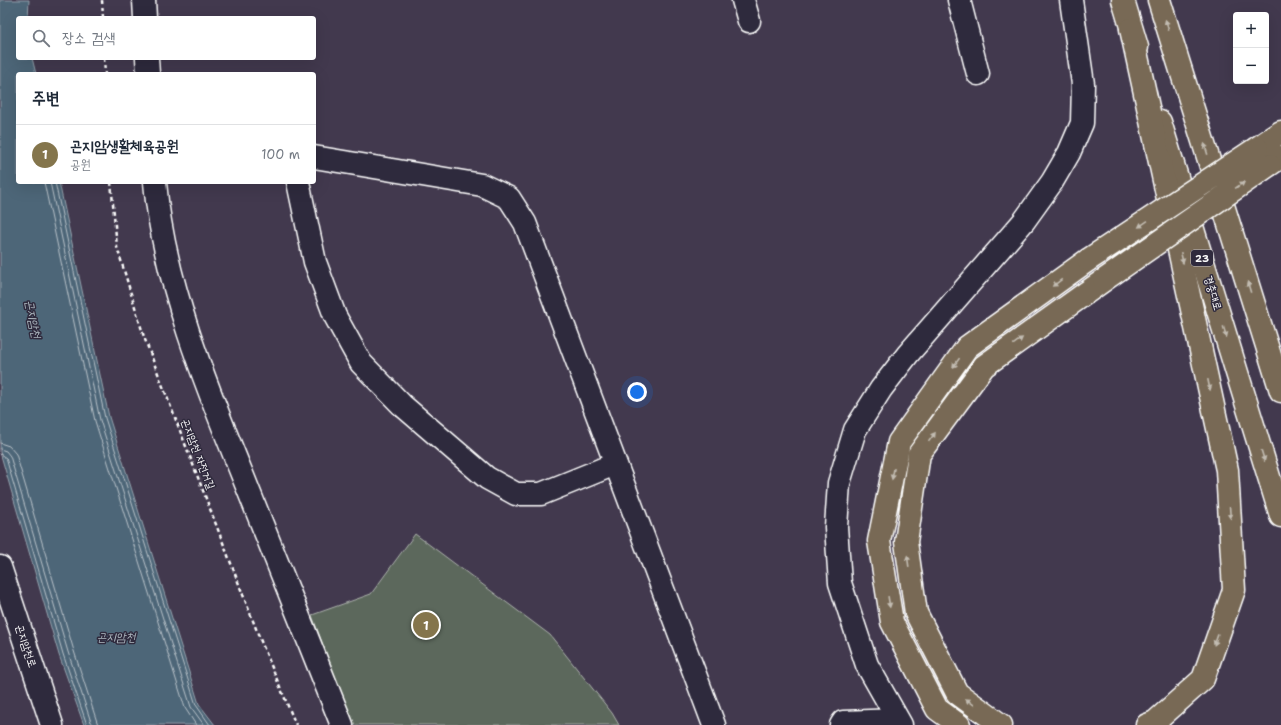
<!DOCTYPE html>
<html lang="ko">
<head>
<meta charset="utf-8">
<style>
  body { margin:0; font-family:"Shantell Sans","Poor Story",sans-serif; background:#f2f2f3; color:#1f2937 }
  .controls { position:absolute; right:12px; top:12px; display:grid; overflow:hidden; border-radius:4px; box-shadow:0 4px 16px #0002 }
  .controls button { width:36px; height:36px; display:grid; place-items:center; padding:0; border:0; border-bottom:1px solid #e0e1e3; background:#fff; color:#1f2937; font:20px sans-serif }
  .you { position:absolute; left:637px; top:392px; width:14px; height:14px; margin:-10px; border:3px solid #fff; border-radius:50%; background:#1a73e8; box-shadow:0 0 0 6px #1a73e833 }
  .badge { display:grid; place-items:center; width:26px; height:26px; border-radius:50%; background:#84754c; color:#fff; font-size:13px; font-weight:700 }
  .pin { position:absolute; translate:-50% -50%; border:2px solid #fff; box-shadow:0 1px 4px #0006 }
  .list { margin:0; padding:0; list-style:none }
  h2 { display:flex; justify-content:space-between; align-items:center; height:52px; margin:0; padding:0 16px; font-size:17px }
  h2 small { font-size:13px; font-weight:400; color:#747a83 }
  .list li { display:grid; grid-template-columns:26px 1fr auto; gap:12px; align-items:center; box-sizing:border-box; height:60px; padding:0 16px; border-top:1px solid #e0e1e3 }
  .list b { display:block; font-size:15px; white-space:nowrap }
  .list p { margin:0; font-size:13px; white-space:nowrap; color:#747a83 }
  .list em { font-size:13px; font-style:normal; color:#747a83 }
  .icon { flex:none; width:22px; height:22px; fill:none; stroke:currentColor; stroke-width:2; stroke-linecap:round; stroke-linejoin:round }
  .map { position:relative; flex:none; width:1281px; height:725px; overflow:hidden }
  .search { position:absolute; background:#fff; box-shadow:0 4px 16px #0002; left:16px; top:16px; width:300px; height:44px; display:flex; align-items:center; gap:10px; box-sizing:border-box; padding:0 14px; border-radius:4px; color:#747a83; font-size:15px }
  .panel { position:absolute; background:#fff; box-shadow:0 4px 16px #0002; left:16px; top:72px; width:300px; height:112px; border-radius:4px }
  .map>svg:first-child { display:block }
  .green { fill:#5b675b; stroke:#adb3ad }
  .water { fill:#4e6678; stroke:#95a3ae }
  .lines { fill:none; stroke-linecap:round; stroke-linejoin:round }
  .shore { stroke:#b8c2c9; stroke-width:1 }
  .minor-casing { stroke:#fff; stroke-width:25 }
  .major-casing { stroke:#fff; stroke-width:25 }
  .highway-casing { stroke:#fff; stroke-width:25 }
  .path { stroke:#fff; stroke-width:2.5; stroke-dasharray:4 3; stroke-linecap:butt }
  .minor { stroke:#2f2a3d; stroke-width:22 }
  .major { stroke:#786954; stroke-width:22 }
  .highway { stroke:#786954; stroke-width:22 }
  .highway-bridge-casing { stroke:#fff; stroke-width:25; stroke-linecap:butt }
  .highway-bridge { stroke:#786954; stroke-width:22 }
  .oneway { fill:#c2bcb2 }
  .labels { text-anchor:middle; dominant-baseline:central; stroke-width:3; stroke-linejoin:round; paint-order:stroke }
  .shield { fill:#2f2a3d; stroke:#c1bfc5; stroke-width:1 }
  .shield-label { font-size:10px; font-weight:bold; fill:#fff }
  .street-label { font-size:11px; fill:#fff; stroke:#2f2a3d }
  .water-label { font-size:12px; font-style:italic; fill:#afbac2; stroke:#2f2a3d }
</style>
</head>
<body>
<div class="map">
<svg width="1281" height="725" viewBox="0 0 1281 725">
  <rect width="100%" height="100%" fill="#42394e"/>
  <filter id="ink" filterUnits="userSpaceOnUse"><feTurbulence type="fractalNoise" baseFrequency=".025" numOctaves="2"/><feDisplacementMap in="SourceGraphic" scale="8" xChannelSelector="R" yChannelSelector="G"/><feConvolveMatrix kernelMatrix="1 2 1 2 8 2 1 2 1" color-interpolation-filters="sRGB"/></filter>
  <g filter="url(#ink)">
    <path class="green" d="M415,534l135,101 62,78 7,12h-267l-40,-110 59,-21z"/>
    <path class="water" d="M0,0h29l-1,18h-10v40h14l4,16h-18v108h41l50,235 90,287 16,21h-131l-25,-70 -59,-203z"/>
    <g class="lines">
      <path class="shore" d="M44,182l51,239 90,287 11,17
        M50,182l50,238 91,287 13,18
        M55,182l50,236 91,287 14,20
        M0,443l9,3 7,8 58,197 24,74
        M0,449l6,2 4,5 58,196 24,73
        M0,454l6,4 57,196 24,71"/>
      <defs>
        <path id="minor" d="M144,0l1,18
          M743,0l6,21
          M959,0l19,74
          M147,58l1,16
          M314,157l168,28 27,13 16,25 189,502
          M155,182c8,98 52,206 89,297 33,82 66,164 98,246
          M298,182l17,80 20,54 26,47 41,42 85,73 29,16h25l74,-30
          M0,567l52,158
          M841,725l2,-3 54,-2
          M901,725l-34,-60 -27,-82 -4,-56 3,-44 16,-53 26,-41 27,-35 116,-133 28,-39 17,-29 13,-30 1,-39 -12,-84"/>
        <path id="major" d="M1123,0l14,47
          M1159,0l122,391
          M1160,122l121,394"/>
        <path id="highway" d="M1131,29l96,441 7,120 -31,89 -48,43 -8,3
          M1257,148l24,-16
          M1269,165l12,-8
          M959,725l-22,-16 -45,-87 -13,-81 20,-99 68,-95 121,-87
          M1001,725l-44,-32 -41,-80 -10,-71 13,-88 65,-88 120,-86"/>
      </defs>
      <use href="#minor" class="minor-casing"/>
      <use href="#major" class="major-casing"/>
      <use href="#highway" class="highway-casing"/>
      <path class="path" d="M102,0l1,18
        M104,58l1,16
        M111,182l6,65 27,90 116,302 36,86"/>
      <use href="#minor" class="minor"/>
      <use href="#major" class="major"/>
      <use href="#highway" class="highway"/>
      <defs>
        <path id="highway-bridge" d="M1088,260l169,-112
          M1104,280l165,-115"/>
      </defs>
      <use href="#highway-bridge" class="highway-bridge-casing"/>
      <use href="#highway-bridge" class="highway-bridge"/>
    </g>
    <defs><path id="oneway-solid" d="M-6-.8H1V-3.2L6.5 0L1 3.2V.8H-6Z"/></defs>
    <g class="oneway">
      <use href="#oneway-solid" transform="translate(1167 25) rotate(-107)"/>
      <use href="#oneway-solid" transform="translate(1206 149) rotate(-107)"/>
      <use href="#oneway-solid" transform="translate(1240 185) rotate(-35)"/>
      <use href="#oneway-solid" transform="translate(1143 224) rotate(146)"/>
      <use href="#oneway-solid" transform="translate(1182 258) rotate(78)"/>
      <use href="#oneway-solid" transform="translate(1057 283) rotate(144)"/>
      <use href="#oneway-solid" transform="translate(1249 287) rotate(-107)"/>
      <use href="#oneway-solid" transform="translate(1225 332) rotate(73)"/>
      <use href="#oneway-solid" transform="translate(1018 341) rotate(-36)"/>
      <use href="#oneway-solid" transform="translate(956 363) rotate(126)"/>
      <use href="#oneway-solid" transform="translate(1209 385) rotate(78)"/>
      <use href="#oneway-solid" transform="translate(932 437) rotate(-54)"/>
      <use href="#oneway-solid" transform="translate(1263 456) rotate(73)"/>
      <use href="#oneway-solid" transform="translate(893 474) rotate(101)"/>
      <use href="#oneway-solid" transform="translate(1230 513) rotate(86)"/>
      <use href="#oneway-solid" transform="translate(908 561) rotate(-98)"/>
      <use href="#oneway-solid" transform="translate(889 602) rotate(81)"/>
      <use href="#oneway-solid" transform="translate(1216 640) rotate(110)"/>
      <use href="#oneway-solid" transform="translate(970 702) rotate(-144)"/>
    </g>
  </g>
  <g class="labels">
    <rect class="shield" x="1191" y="250" width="22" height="16" rx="3"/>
    <g class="shield-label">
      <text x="1202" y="258">23</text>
    </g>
    <g class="street-label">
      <text transform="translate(1213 293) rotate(73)">경충대로</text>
      <text transform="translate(198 454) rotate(69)">곤지암천 자전거길</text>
      <text transform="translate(26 646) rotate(72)">곤지암천로</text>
    </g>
    <g class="water-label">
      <text transform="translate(33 319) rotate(79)">곤지암천</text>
      <text x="116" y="637">곤지암천</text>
    </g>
  </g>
</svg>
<div class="controls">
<button>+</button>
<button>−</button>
</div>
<div class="you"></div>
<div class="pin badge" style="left:426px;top:625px">1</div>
<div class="search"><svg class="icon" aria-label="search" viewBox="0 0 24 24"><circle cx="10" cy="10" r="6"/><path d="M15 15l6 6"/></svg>장소 검색</div>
<section class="panel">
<h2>주변<small></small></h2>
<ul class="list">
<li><span class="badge">1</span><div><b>곤지암생활체육공원</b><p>공원</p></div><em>100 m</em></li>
</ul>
</section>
</div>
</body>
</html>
